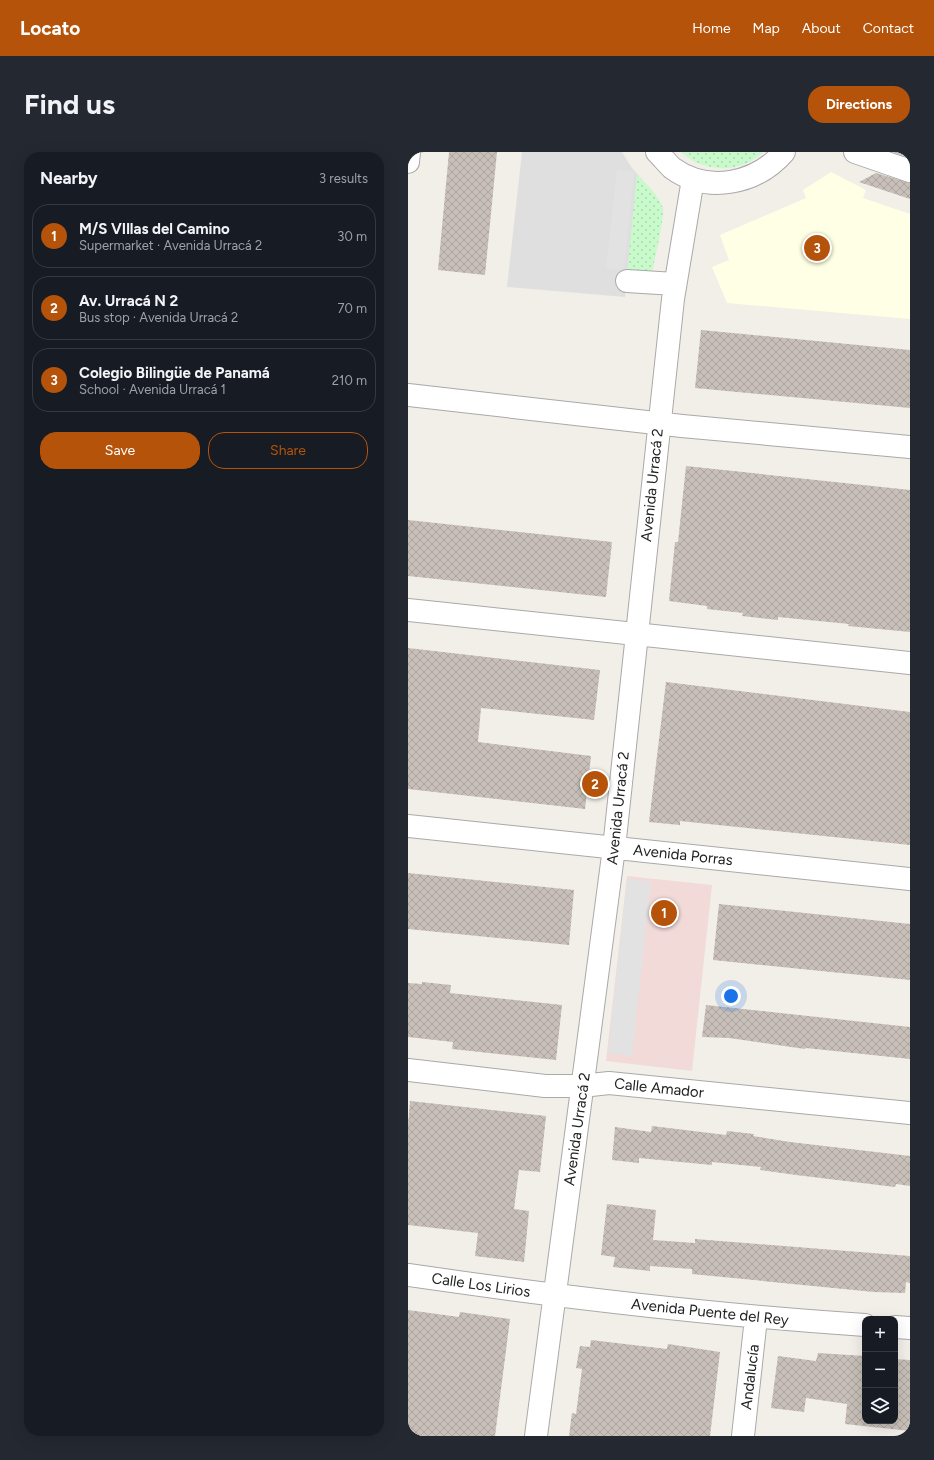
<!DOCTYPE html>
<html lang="en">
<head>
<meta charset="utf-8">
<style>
  body { margin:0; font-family:Figtree,sans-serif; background:#242831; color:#f1f3f6 }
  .controls { position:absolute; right:12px; bottom:12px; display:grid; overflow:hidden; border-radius:8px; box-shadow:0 4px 16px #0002 }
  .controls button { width:36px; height:36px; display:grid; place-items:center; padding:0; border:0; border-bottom:1px solid #363941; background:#171b24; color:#f1f3f6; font:20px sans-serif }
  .you { position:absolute; left:323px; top:844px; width:14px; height:14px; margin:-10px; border:3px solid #fff; border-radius:50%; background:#1a73e8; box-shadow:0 0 0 6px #1a73e833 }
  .badge { display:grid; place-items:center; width:26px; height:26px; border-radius:50%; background:#b45309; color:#fff; font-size:13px; font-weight:700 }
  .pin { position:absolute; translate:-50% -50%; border:2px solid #fff; box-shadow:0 1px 4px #0006 }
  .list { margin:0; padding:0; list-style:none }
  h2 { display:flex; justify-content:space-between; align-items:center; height:52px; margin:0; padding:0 16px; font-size:17px }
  h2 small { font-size:13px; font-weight:400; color:#9ea1a6 }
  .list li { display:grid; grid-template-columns:26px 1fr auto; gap:12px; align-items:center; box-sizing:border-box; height:64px; margin:0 8px 8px; padding:0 8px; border:1px solid #363941; border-radius:16px }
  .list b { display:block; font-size:15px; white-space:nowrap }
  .list p { margin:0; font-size:13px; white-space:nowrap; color:#9ea1a6 }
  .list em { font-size:13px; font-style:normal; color:#9ea1a6 }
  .actions { display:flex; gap:8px; padding:12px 16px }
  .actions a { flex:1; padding:9px 0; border:1px solid #b45309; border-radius:16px; text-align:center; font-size:14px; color:#b45309 }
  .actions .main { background:#b45309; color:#fff }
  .icon { flex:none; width:22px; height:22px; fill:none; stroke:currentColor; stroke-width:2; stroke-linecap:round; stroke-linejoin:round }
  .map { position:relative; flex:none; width:502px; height:1284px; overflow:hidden; border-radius:16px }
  header { display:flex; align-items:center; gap:24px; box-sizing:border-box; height:56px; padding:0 20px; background:#b45309; color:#fff }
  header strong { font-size:19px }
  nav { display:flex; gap:22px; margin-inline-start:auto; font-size:14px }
  .intro { display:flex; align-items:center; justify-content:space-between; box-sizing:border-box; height:96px; padding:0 24px }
  h1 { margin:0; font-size:28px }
  .button { padding:10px 18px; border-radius:16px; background:#b45309; color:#fff; font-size:14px; font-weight:700 }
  main { display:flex; gap:24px; padding:0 24px }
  aside { flex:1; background:#171b24; border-radius:16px; box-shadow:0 4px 16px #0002 }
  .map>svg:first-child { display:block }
  .residential { fill:#e0dfdf }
  .commercial { fill:#f2dad9 }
  .education { fill:#ffffe5 }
  .park { fill:url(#park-dots) }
  .parking { fill:#e2e2e2 }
  .building { fill:url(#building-cross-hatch) }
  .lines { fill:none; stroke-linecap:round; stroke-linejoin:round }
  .minor-casing { stroke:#a9a9a9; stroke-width:24 }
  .minor { stroke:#fff; stroke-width:22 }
  .labels { text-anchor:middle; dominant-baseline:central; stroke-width:3.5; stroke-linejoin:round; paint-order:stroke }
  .street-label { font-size:15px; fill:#222; stroke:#fff }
</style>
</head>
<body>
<header>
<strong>Locato</strong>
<nav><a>Home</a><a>Map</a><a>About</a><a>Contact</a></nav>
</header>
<div class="intro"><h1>Find us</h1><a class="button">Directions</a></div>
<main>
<aside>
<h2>Nearby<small>3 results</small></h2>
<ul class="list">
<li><span class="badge">1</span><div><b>M/S VIllas del Camino</b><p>Supermarket · Avenida Urracá 2</p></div><em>30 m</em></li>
<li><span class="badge">2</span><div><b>Av. Urracá N 2</b><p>Bus stop · Avenida Urracá 2</p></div><em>70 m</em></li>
<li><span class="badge">3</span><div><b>Colegio Bilingüe de Panamá</b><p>School · Avenida Urracá 1</p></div><em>210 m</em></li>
</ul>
<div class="actions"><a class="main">Save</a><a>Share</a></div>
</aside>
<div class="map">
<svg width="502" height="1284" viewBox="0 0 502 1284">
  <defs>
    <pattern id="park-dots" width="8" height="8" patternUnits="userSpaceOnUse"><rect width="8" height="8" fill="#c8facc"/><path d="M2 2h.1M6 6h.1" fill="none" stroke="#acd6af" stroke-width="1.8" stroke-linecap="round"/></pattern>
    <pattern id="building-cross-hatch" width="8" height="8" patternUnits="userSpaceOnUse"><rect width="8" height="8" fill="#c7bfb8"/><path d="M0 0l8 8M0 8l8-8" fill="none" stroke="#aba49e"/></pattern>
  </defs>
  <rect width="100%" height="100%" fill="#f2efe9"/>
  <path class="residential" d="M114,0h100l10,16 22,25 9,15 -1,13 -11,56 -24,-2 -2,22 -118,-10z"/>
  <path class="commercial" d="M219,724l85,9 -20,186 -86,-10z"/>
  <path class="education" d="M423,20l35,18 -3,8 47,16v105l-183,-16 -15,-36 17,-7 -9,-25 86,-37 -3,-8z"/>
  <path class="park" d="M273,0h82c-22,22 -60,21 -82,0z
    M229,22c9,10 20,20 25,32 4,12 -9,57 -11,71l-24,-2z"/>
  <path class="parking" d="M209,18l17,2 -10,98 -18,-2z
    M219,727l24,3 -19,174 -24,-3z"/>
  <path class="building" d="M41,0h48l-12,123 -47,-5z
    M485,0h17v6z
    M468,21l34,10v16l-51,-17z
    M293,178l209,20v58l-215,-20z
    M278,314l224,24v142l-62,-6 1,-2 -71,-7v3l-36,-4 1,-3 -36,-4v-3l-38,-5 6,-59h3z
    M0,368l204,22 -6,55 -198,-21z
    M0,496l192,22 -6,50 -113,-12 -3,34 113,14 -6,53 -177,-20z
    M258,530l244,30v133l-230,-24v4l-31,-3z
    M0,721l166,17 -5,55 -161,-16z
    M311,752l191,20v56l-197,-20z
    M14,830l29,3 -1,8 112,12 -6,55 -104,-11 1,-7 -45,-5v-54l14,1z
    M298,853l204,22v32l-104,-11 -1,1 -76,-11 -27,-1z
    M2,949l136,15 -6,56 -21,-2 -5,39 15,2 -5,51 -49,-6 3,-23 -70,-8v-101z
    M244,974l74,9 1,-4 27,3 -1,2 37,6 120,14v30l-14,-2 -1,3 -99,-12 -36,-5 1,-3 -49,-5v3l-73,-7v5l-27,-3 3,-33 36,5z
    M199,1052l49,6 -3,30 42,3v-4l215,17v27l-4,-1 -1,11 -31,-1 -182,-18v-5l-42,-3v5l-37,-4 2,-10 -14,-2z
    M0,1158l51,7 1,-5 50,7 -15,117h-87z
    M183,1188l76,9 1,-5 52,8 -10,84h-141l3,-23 4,1 6,-45 -6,-1 4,-22 10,1z
    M410,1201l47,3v65h30v-62l15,1v71l-65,-7 2,-20 -41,-6 -2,14 -33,-4 7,-52 38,5z"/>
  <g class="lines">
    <defs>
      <path id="minor" d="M249,0c5,5 10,11 15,16 36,26 84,16 112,-16
        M447,0l55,19
        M0,10l1,-10
        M219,129l48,3
        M0,243l274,31 228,21
        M0,458l502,53
        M0,674l502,53
        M0,918l137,16h37l27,-3 301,30
        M0,1123c152,22 304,40 457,50
        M487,1175l15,1
        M128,1284l78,-588 59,-549 20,-120
        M335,1284l13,-118"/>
    </defs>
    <use href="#minor" class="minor-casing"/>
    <use href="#minor" class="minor"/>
  </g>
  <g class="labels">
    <g class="street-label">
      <text transform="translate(244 333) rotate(-84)">Avenida Urracá 2</text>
      <text transform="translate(210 656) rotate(-84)">Avenida Urracá 2</text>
      <text transform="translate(275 703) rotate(6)">Avenida Porras</text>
      <text transform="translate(251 936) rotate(6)">Calle Amador</text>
      <text transform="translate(169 977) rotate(-82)">Avenida Urracá 2</text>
      <text transform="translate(73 1133) rotate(8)">Calle Los Lirios</text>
      <text transform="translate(302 1160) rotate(6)">Avenida Puente del Rey</text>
      <text transform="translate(342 1225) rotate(-83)">Andalucía</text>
    </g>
  </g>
</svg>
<div class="controls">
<button>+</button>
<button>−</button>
<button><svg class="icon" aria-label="layers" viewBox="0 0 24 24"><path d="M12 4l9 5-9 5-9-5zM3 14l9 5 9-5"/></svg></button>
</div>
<div class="you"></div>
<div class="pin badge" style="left:256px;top:761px">1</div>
<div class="pin badge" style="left:187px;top:632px">2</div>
<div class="pin badge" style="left:409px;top:96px">3</div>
</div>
</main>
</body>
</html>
